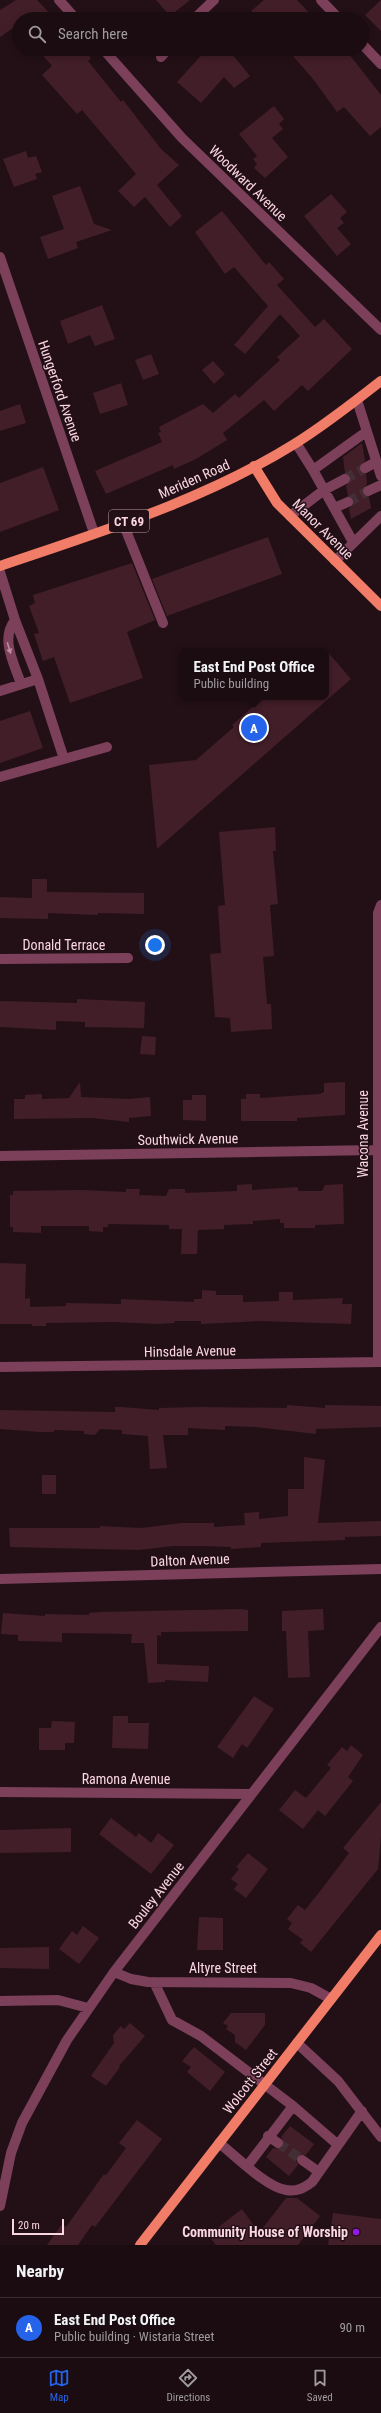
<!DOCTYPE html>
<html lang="en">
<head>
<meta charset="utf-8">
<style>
  body { margin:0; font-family:"Roboto Condensed",sans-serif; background:#231519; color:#f1f3f6 }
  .scale { position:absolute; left:12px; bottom:10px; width:52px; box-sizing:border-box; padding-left:4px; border:2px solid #fbd6e3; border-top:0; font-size:11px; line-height:14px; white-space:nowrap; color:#fbd6e3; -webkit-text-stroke:3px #231016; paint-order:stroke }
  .you { position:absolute; left:155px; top:945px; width:14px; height:14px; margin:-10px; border:3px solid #fff; border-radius:50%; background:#1a73e8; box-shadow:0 0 0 6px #1a73e833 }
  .badge { display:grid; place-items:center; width:26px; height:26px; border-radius:50%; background:#2563eb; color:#fff; font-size:13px; font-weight:700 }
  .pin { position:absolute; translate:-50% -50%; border:2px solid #fff; box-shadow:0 1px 4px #0006 }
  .popup { position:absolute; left:179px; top:648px; width:150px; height:52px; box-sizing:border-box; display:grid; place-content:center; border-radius:8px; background:#1a0c10; filter:drop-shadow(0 1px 3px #0005); font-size:13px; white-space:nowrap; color:#9f9b9f }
  .popup b { font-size:15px; color:#f1f3f6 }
  .popup::after { content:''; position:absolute; left:50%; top:100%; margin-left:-8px; border:8px solid transparent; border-top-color:#1a0c10 }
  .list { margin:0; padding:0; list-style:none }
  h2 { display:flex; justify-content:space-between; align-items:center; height:52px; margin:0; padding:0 16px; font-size:17px }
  h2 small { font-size:13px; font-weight:400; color:#9f9b9f }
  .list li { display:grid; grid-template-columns:26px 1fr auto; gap:12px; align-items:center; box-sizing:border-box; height:60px; padding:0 16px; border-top:1px solid #382c30 }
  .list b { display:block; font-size:15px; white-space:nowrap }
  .list p { margin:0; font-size:13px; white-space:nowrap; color:#9f9b9f }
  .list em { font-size:13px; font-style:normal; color:#9f9b9f }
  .icon { flex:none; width:22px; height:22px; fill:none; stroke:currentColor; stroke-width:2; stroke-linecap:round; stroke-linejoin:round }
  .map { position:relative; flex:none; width:381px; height:2245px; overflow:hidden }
  .search { position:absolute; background:#1a0c10; box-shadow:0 2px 6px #0003; left:12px; right:12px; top:12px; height:44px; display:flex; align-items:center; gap:10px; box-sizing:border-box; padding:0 14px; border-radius:22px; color:#9f9b9f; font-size:15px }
  .sheet { height:112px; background:#1a0c10 }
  nav { display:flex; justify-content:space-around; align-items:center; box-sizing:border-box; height:56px; border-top:1px solid #382c30; background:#1a0c10; font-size:11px; color:#9f9b9f }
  nav a { display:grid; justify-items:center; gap:2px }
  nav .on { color:#2563eb }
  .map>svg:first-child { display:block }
  .building { fill:#421e28 }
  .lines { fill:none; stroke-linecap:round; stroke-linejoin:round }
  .minor-tunnel { stroke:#432e35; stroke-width:10; stroke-dasharray:10 5; stroke-linecap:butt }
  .minor { stroke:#7d405b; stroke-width:10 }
  .major { stroke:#f17c67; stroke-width:10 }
  .oneway { fill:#bc8b9f }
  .poi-dot { fill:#9816e8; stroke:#231016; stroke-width:1.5 }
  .labels { text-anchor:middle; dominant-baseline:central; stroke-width:3; stroke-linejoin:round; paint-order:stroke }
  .shield { fill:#231016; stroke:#ba9ba6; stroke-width:1 }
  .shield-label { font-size:13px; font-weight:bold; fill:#fbd6e3 }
  .street-label { font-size:14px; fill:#fbd6e3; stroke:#231016 }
  .poi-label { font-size:14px; font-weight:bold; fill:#fbd6e3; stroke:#231016; text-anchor:end }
</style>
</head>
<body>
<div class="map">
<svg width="381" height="2245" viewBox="0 0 381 2245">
  <rect width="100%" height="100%" fill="#231016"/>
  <path class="building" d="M16,0h21l18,19h-36v5l-19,13v-27z
    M156,0h34l-20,16z
    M264,0h33l18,19h-57l-7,-8z
    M381,0v31l-16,-16z
    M37,49h46l8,9 -3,3 33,41 2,-2 38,49 18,16 -22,20 25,31 -12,11 -25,-30 -11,10 -16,-16 18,-17 -54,-64 -5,4 -35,-39 10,-9z
    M207,49h21l22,27 -16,12 -10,-11 -23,26 -24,-21z
    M287,49h58l36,46v32l-11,9 -26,-29 -7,5 -24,-33z
    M274,106l10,13 -5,5 4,5 -11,9 16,19 -23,21 -11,-10 3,-4 -4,-5 4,-3 -18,-22z
    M26,151l2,7 8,-2 6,16 -7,2 2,5 -23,8 -11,-28z
    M80,186l14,38 18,6 -36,12 2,6 -30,11 -8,-22 24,-8 -12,-33z
    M331,194l16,18 -7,6 4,5 -7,5 14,16 -14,12 -33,-40z
    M222,211l44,54 3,-3 15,17 -7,6 38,42 9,-8 28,30 -44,42 -6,-6 -28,26 -10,-11 -41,33 4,7 -31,19 -22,10 -1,-4 -67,29 -11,-23 67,-29 -4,-9 3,-1 -2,-5 44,-23 10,9 22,-19 4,4 41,-38 -3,-3 23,-21 -20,-22 -35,40 -11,-9 34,-39 -34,-39 -9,7 -30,-42z
    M102,305l13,34 -20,7 -5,-11 -22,9 -8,-23z
    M151,354l8,20 -16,6 -8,-20z
    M213,361l12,13 -11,10 -12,-14z
    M121,383l7,22 -28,9 -7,-21z
    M20,404l6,19 -26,8v-20z
    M362,443l3,18 -6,7 2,5 5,1 1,10 -5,7 2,5 5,1 2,11 -20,11 -2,-10 5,-7 -2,-5 -4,-1 -2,-10 5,-7 -2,-5 -4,-1 -2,-16z
    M43,467l16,43 -59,22v-49z
    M268,537l14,37 -115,42 -15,-37z
    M132,563l23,57 -28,12 16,46 -73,25 -16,-46 -11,4 -9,-27 5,-1 -10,-27 6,-3 -2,-8z
    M326,650l25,29 -194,170 -8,-84 47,-5 38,-33 -2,-2 32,-28h62z
    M30,711l13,37 -43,15v-42z
    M275,827l1,24h-3l5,53 -8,1 4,51 -11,1 4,47h4l1,25 -41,3 -1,-14 -15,-1 -5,-63 11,-1 -3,-47 7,-1 -6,-73z
    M32,879h15v13l97,1v21l-46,-1v2l-50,-2v6l-48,-1v-21l32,1z
    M77,999l68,3 -1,26 -59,-1v-5l-29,-1v9l-56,-3v-26l77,2z
    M142,1036l14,1 -1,18 -15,-1z
    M80,1082l1,15 48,2 21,-2 1,19 -22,2v4l-37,-4 -78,1v-20h11v-4l17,-1v5l27,-1z
    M345,1082v33l-48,3v3h-56v-22h5v-5h14v4l60,-4 4,-2v-9z
    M192,1095h14v26l-23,-1v-20h9z
    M252,1184v6l46,-3v4h24l3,-6 18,-1 1,40 -29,1v3h-31v-5h-4v-4l-27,2v3l-29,1v4l-26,1 -1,24h-16l1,-25h-13v-4l-61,-1v3h-5v5l-14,-1v-5h-48v7l-28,-1v-5h-3v-32h3v-4l68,-1 45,2v-3h14l-1,6 27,1 3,-7h16v4l52,-2v-6z
    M0,1263l26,1 -1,35 5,-1v9l36,-1v-3l55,1v-5l73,3v-3h8v-9l14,1v4h27v7l36,-1v-9h14v8l50,-2 -1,6h10l-1,20 -91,-3 -59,3v-3h-27l1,2 -16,1 -45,-2 -68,1v3h-14v-2h-32z
    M287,1405l38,3v-3l56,1v21l-65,2v5l-60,-7 -31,-1v4l-37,-2v7h-25l4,33 -17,1 -2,-33 -26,-2v-4l-22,-1 -5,6 -11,-1v-3l-30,-1v2h-14l-40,-3v-19l115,2v-5h6l38,3v-2l41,-1 87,1z
    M304,1457l21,3 -7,63 63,-2v15l-36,1v3l-84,3v4l-30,2v-2l-29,-1h-29l-34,4 -129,-3 -1,-19h91v-2l41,2 41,-5h32v4l31,-2 -1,-12 15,-1v7l29,-3v-27h16z
    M42,1475h14v19h-14z
    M241,1609l7,1v21l-87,1v4l-4,-1v29l52,2 -1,16 -43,-2v2l-17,1 -4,-40h-13l1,-9 -70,-1v9l-44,-1v-6l-17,-1 2,-21 42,3v-2l44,1v-2l12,-1z
    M323,1609l1,21 -16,1 2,46 -22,1 -2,-47h-4v-20z
    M254,1696l20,13 -27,39 -5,-4 -9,14 -16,-11z
    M113,1716h15v7h21l-1,26 -36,-1z
    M52,1721l23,1 -1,21h-9v7h-26v-22h12z
    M351,1745l12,10 -15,22 5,4 -28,35 -7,-6 -15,19 -24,-19 16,-20 11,8 25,-30 -4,-3 15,-18 5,4z
    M381,1802v34l-3,33 -67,83 -11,-9 3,-3 -15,-11 4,-6 -5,-4 11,-14 7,5 16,-20 28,-37 -6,-5z
    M111,1818l25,19 3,-4 12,10 7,-10 16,12 -23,29 -52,-40z
    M71,1828v24l-71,1v-23z
    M248,1853l20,16 -22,29 -12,-9 4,-5 -7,-5 8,-10 -3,-2z
    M199,1917l24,1v32h-26z
    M83,1926l16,12 -20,26 -20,-15 13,-18 5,4z
    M49,1947v22l-49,-1v-20z
    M231,2013h34v12l-19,25 -11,-8v-7l-9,-6 2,-3 -5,-3z
    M130,2023l15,13 -26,30 1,1 -14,19 -15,-10 23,-33 -1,-8 8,-9 3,3z
    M194,2047l31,25 -15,19 -23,-19 4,-5 -9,-6z
    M137,2120l25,19 -67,88 -3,-2 -14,20h-31l15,-21 4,3 38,-53 2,1 20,-27 -7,-5z
    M290,2126l24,18 -8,11 -9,1 -1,4 2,5 -9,11 -23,-19 7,-9 5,1 5,-2 1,-4 -3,-6z
    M286,2198h11l23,18 -22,29h-82l-8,-10 34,-26 17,24z
    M333,2213l48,6v26h-53z"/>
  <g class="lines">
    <path class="minor-tunnel" d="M345,479l20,-11
      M348,502l20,-11
      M278,2143l24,17"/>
    <path class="minor" d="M59,0l17,19
      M321,0l18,19
      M194,19l20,-19
      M362,44l19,20
      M103,49l79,89 199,192
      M161,57l7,-8
      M0,257l94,276
      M357,400l24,76
      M296,443l17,27 53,-38
      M365,468l11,-6
      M313,470l40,72
      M368,491l13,-6
      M334,508l14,-6
      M290,516l34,-26 21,-11
      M123,523l40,100
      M335,561l46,-45
      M0,572l15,48c-15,19 -1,43 6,64
      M15,620l23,59
      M0,691l38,-12 26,80 -64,18
      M64,759l43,-12
      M0,959l128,-1
      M0,1156l377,-6
      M378,1362v-449l3,-8
      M0,1367l381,-5
      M0,1579l381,-10
      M0,1792l251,2
      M114,1972l17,7 17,3 143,1 20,5 20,11
      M154,1982l18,38 29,16 92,70
      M0,2001l58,-1 30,8
      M297,2043l41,38 43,56
      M268,2136l10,7
      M219,2143c17,13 47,44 67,47 11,2 18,-2 26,-8l50,-71
      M302,2160l17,12
      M248,2165l45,-59 44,38
      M0,2206l11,-53 11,-30 45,-83 47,-68 267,-345"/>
    <path class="major" d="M254,466l23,37 104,103
      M0,566c100,-34 205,-66 296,-123 29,-18 57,-40 85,-62
      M140,2245l241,-310"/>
  </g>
  <defs><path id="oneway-solid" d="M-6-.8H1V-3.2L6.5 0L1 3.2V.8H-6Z"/></defs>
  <use class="oneway" href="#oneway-solid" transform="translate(9 648) rotate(73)"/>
  <circle class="poi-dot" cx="356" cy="2232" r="4"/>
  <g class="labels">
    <rect class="shield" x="109" y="510" width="40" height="22" rx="3"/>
    <g class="shield-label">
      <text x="129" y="521">CT 69</text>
    </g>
    <g class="street-label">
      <text transform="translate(248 183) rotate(44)">Woodward Avenue</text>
      <text transform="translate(60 391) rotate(71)">Hungerford Avenue</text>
      <text transform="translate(194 479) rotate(-24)">Meriden Road</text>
      <text transform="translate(323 529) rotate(45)">Manor Avenue</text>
      <text x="64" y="945">Donald Terrace</text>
      <text transform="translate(363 1134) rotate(-90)">Wacona Avenue</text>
      <text transform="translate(188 1139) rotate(-1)">Southwick Avenue</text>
      <text transform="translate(190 1351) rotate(-1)">Hinsdale Avenue</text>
      <text transform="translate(190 1560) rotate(-2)">Dalton Avenue</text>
      <text x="126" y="1779">Ramona Avenue</text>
      <text transform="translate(156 1895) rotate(-52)">Bouley Avenue</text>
      <text x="223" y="1968">Altyre Street</text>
      <text transform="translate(250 2081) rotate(-52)">Wolcott Street</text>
    </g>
    <g class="poi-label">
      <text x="348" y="2232">Community House of Worship</text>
    </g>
  </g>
</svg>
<div class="scale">20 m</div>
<div class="you"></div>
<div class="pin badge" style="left:254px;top:728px">A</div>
<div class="popup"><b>East End Post Office</b>Public building</div>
<div class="search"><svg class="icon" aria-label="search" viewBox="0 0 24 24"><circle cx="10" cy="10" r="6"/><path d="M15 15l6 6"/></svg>Search here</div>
</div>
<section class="sheet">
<h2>Nearby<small></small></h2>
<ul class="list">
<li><span class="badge">A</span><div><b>East End Post Office</b><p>Public building · Wistaria Street</p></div><em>90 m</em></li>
</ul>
</section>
<nav>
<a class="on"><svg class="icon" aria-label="map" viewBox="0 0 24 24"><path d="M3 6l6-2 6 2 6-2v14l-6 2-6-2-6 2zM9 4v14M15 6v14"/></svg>Map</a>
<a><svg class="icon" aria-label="directions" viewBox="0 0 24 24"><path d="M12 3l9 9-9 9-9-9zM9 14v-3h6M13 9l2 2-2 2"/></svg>Directions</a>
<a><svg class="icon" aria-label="saved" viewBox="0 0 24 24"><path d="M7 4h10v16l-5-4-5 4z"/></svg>Saved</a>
</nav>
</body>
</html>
